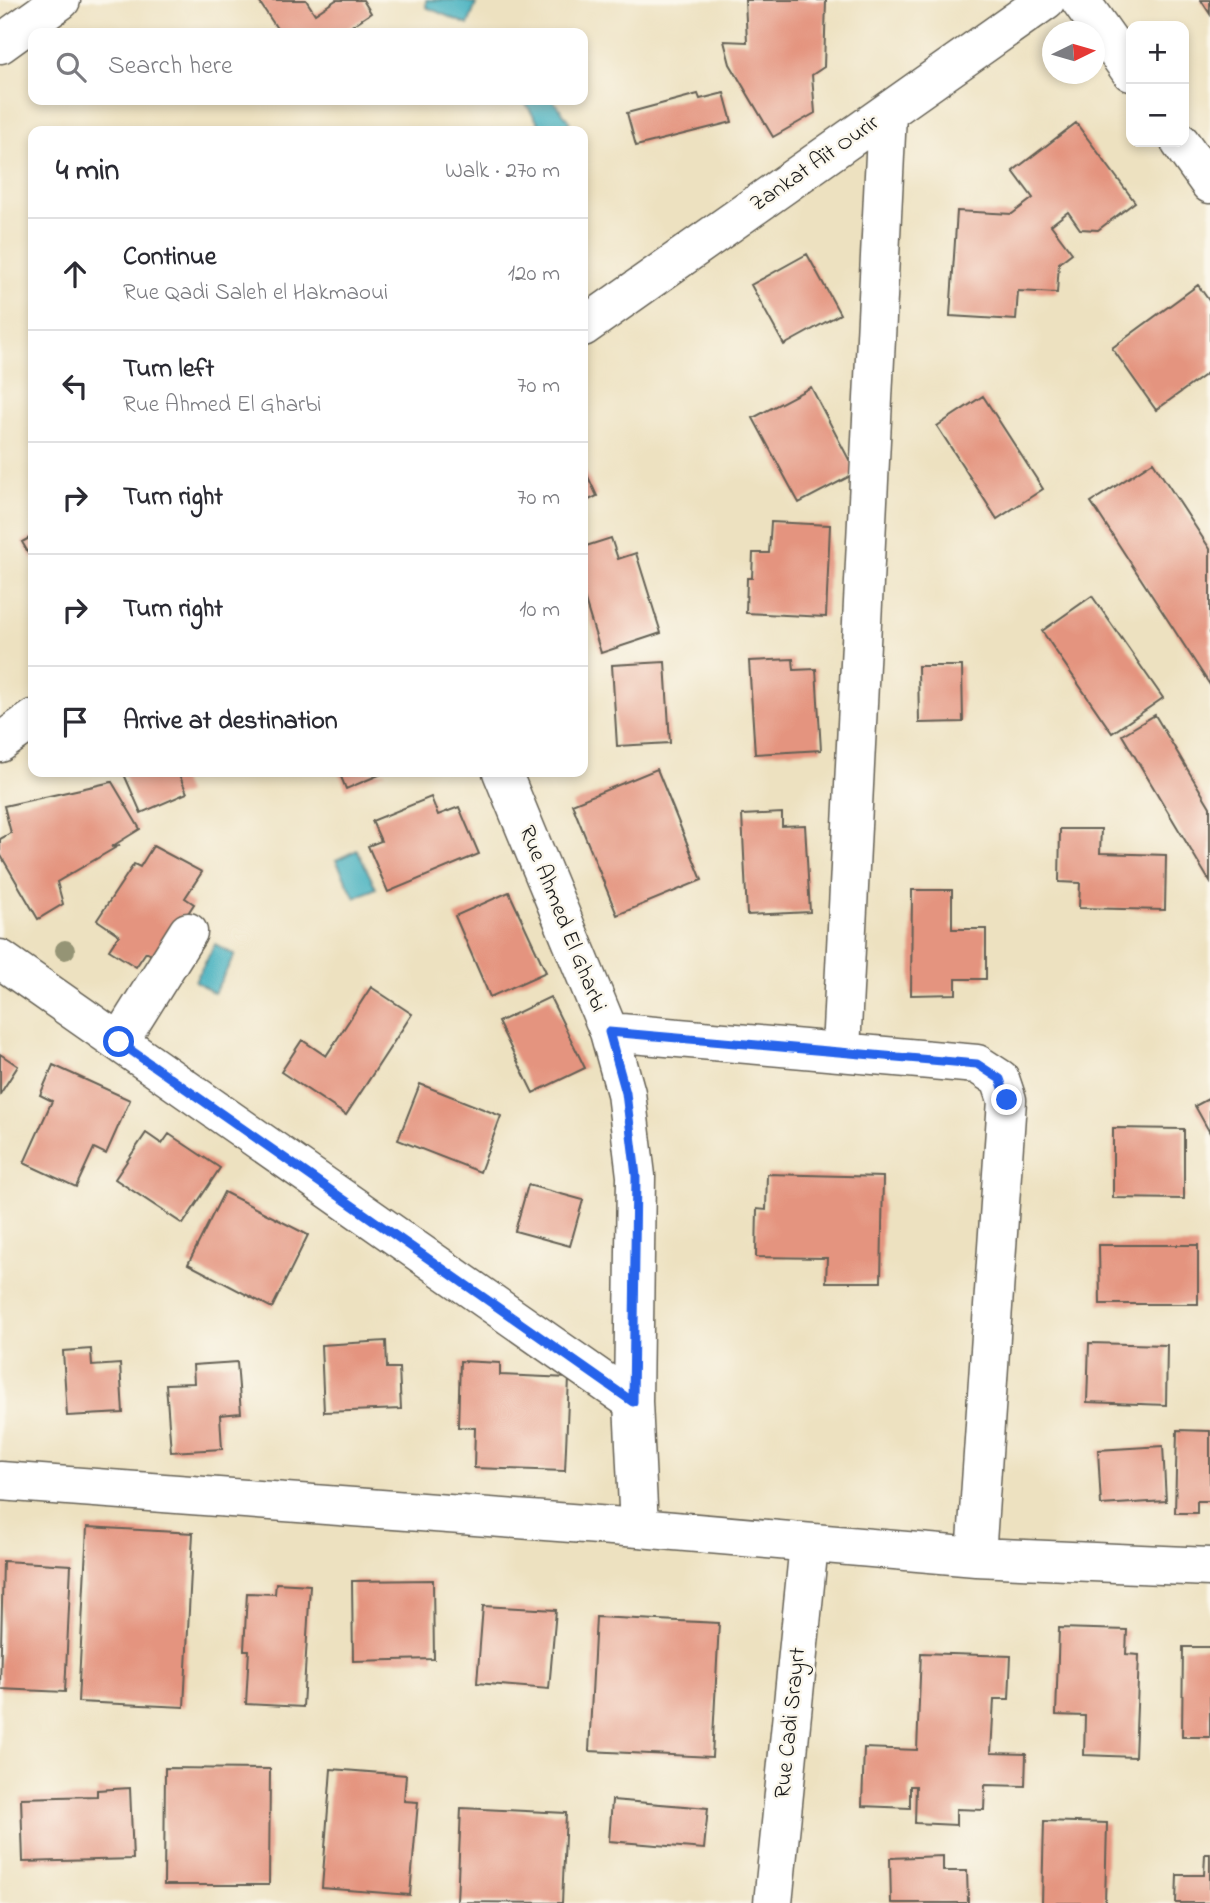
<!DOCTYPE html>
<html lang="en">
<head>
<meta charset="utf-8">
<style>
  body { margin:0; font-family:"Indie Flower",sans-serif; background:#f7f7f7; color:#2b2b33 }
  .controls { position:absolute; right:21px; top:21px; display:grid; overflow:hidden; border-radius:14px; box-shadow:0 4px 10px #0003 }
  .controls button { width:63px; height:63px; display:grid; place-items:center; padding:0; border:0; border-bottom:2px solid #e1e1e2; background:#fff; color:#2b2b33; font:35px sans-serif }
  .compass { position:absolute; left:1042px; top:21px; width:63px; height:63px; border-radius:50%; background:#fff; box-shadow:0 4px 10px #0003; rotate:85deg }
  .stop { position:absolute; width:21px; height:21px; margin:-16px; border:5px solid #2563eb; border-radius:50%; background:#fff }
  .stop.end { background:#2563eb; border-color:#fff; box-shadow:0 2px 7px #0008 }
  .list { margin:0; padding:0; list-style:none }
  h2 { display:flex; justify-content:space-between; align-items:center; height:91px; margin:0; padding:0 28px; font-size:30px }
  h2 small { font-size:23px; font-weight:400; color:#7c7c81 }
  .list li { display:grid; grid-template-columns:46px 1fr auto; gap:21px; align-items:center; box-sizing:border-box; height:112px; padding:0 28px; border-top:2px solid #e1e1e2 }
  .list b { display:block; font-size:26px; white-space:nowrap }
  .list p { margin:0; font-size:23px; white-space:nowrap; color:#7c7c81 }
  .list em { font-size:23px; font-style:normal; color:#7c7c81 }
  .icon { flex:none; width:38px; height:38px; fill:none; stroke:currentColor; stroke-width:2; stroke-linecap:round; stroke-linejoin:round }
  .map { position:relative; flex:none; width:1210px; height:1903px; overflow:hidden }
  .search { position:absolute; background:#fff; box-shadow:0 4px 10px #0003; left:28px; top:28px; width:560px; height:77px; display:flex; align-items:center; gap:18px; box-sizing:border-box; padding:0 24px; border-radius:14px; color:#7c7c81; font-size:26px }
  .panel { position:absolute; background:#fff; box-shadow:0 4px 10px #0003; left:28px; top:126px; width:560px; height:651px; border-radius:14px }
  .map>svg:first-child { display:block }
  .water { fill:#41afbe; stroke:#2e666d; stroke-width:2 }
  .building { fill:#e4947f }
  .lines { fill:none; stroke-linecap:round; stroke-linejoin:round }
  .minor-casing { stroke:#656155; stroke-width:41 }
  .minor { stroke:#fff; stroke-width:38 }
  .tree { fill:#959474 }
  .route { stroke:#2563eb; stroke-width:9 }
  .labels { text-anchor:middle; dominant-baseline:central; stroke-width:5; stroke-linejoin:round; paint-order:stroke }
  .street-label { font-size:23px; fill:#1c1c1c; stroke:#fbf7ec }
</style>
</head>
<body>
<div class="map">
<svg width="1210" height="1903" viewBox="0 0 1210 1903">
  <rect width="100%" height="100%" fill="#fbf7ec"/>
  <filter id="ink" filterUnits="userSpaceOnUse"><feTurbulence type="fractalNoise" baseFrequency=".0143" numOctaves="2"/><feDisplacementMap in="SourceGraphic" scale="14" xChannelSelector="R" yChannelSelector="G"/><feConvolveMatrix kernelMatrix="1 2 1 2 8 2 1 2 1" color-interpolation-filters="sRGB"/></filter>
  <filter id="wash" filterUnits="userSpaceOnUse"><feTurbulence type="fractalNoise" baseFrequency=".00686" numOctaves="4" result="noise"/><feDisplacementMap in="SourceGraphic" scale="28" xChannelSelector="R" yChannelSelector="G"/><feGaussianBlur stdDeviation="1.57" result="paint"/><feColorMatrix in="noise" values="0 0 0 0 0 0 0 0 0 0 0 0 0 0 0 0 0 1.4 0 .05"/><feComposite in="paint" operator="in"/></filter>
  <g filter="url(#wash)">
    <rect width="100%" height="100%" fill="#ede1c0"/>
    <path class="water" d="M426,0h35l15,4 -8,21 -42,-18z
      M523,100h30l17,22 -10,9h-16z
      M357,850l19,38 -21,10 -19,-38z
      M215,944l20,11 -21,38 -19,-12z"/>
    <g id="blocks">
      <path class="building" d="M258,0h48l9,14 21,-14h27l8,13 -30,20h-61z
        M745,0h81l-2,67 -12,8 3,38 -42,24 -43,-73 -6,-23 23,1z
        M1201,0h9v14z
        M724,93l8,29 -96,24 -9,-33 71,-19 2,5z
        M1076,123l59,79 -37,28 -18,-1 -12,-17 -17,13 21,28 -13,10 -2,30 -39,-2 -2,29 -66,-4 7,-105 55,3 21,-16 -20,-27z
        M807,254l33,60 -56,31 -33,-60z
        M1198,285l12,17v69l-54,39 -44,-62z
        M811,387l45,86 -57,30 -46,-85z
        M983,396l60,93 -46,30 -60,-93z
        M1153,462l57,87v136l-119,-183z
        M583,466l14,30 -14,7z
        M771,522l59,3 -4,92 -80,-4 1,-35h5l1,-25h16z
        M33,536v25l-11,-19z
        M611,538l7,21 18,-6 25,80 -60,20 -18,-59v-47z
        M1092,596l71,102 -51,35 -70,-102z
        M793,659l1,11 22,-1 5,81 -66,4 -6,-93z
        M665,662l5,81 -53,3 -5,-81z
        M918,666h44l1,56 -44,1z
        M1155,715l55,92v75l-88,-147z
        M657,769l45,111 -85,35 -45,-111z
        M123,772h55l9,21 -46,20z
        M339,772h47l-40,17z
        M112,782l28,47 -29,18 9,-2 -63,37 6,22 -25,15 -38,-65v-15l11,-6 -7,-27z
        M431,797l7,18 21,-8 20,47 -91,38 -20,-46 13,-5 -9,-20z
        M782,813v13l23,-1 5,87 -63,3 -5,-100z
        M1060,829h41l-1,24 66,2 -1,55 -86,-2 1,-25 -21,-1z
        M153,846l49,26 -17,26 9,6 -36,55 -12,-7 -10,15 -27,-17 10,-15 -22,-15 37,-56 6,3z
        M912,890h40v39h34v50h-30v15l-45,1z
        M509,892l37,80 -56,25 -35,-81z
        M371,987l41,27 -66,101 -65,-43 21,-32 24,16z
        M550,997l35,71 -52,25 -35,-71z
        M0,1054l18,12 -18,28z
        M53,1065l77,35 -24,54 -12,-6 -18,39 -52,-24 28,-62 -12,-6z
        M420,1084l81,32 -21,56 -82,-32z
        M1210,1098v35l-15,-27z
        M1113,1128l71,1v70l-71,-1z
        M146,1133l16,11 7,-10 51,34 -37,56 -68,-45z
        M767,1174l116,3 -2,105h-55l1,-24 -71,-1 1,-48 9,1z
        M528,1185l55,15 -13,46 -55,-15z
        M224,1192l84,43 -36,73 -84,-44z
        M1099,1245h99v59h-98z
        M386,1341l1,27h12l2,41 -77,3 -3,-67z
        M1089,1343l78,2 -1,60 -79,-3z
        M91,1349l1,17 28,-2 3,49 -56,3 -4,-65z
        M460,1361l40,2v12l69,3 -4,93 -91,-3 1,-40 -17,-1z
        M237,1362l4,51 -21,2 2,34 -51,3 -5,-68 28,-1 -1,-18z
        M1177,1430l33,1v70h-13v12h-22z
        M1163,1446l3,55 -65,4 -3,-55z
        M87,1527l106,6 -9,174 -106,-5z
        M3,1561l68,4 -6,127 -65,-3z
        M433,1580l1,79 -81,2 -1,-80z
        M276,1583l34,2 -7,122 -57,-3 3,-54h-5l3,-57 28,1z
        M483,1606l73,4 -7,79 -72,-6z
        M596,1617l123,6 -7,134 -123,-6z
        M1059,1628l68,2 -1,24 13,1 -4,102 -51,-2 1,-39 -29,-1z
        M1183,1647h27v90h-28z
        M921,1653l90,3 -2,43h-15l-3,54 35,1 -1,32 -40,-1 -1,25 -28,-1v16l-41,-2 1,-37h-6v22l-48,-2 2,-58 53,2z
        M165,1768l105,1 -1,116h-105z
        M331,1769l75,6 -2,26 14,1 -8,93 -88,-7z
        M130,1788l3,71 -110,3 -2,-64 76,-2v-6z
        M612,1800l96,8 -4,41 -95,-8z
        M461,1808l105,5 -4,90 -105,-1z
        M1044,1821l63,2 -2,80h-63z
        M1205,1854h5v49h-34l1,-28h27z
        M943,1856v15h24l1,32h-77l-1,-45z"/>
    </g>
  </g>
  <g filter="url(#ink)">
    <use href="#blocks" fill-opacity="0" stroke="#656155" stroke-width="2"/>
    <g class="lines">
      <defs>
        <path id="minor" d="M1080,0l51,72
          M0,44l61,-44
          M1180,142l30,42
          M583,327l463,-327
          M0,743l33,-24
          M502,772l107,260 17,61 10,83 -3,226 6,126
          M0,959l633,443
          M609,1032l368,32 23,15 7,21 -31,457
          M119,1042l69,-110
          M841,1050l46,-936
          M0,1481l639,47 337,29 234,10
          M773,1903l36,-359"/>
      </defs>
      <use href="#minor" class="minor-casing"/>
      <use href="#minor" class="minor"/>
    </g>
    <circle class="tree" cx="65" cy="950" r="10"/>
  </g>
  <g class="lines" filter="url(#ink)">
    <path class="route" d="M119,1042l514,360 3,-226 -10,-83 -17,-61 368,32 23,15 7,21"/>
  </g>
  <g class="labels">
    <g class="street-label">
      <text transform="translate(815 164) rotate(-35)">Zankat Aït Ourir</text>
      <text transform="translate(562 919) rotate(68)">Rue Ahmed El Gharbi</text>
      <text transform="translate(791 1723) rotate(-84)">Rue Cadi Srayrt</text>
    </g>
  </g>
</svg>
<div class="controls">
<button>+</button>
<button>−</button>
</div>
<svg class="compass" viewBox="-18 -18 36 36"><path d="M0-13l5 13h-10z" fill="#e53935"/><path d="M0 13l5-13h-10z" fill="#7c7c81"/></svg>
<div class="stop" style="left:119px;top:1042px"></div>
<div class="stop end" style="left:1007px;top:1100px"></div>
<div class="search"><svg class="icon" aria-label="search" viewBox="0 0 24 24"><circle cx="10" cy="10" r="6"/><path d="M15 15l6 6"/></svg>Search here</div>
<section class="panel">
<h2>4 min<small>Walk · 270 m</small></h2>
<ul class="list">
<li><svg class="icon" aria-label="ahead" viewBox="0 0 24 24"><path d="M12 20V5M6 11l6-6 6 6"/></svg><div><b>Continue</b><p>Rue Qadi Saleh el Hakmaoui</p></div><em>120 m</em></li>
<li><svg class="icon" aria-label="left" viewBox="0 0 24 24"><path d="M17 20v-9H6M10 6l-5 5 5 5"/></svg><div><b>Turn left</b><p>Rue Ahmed El Gharbi</p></div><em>70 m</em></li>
<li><svg class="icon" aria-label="right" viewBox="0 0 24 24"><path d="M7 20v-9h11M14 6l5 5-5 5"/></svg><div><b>Turn right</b></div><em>70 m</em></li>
<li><svg class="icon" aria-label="right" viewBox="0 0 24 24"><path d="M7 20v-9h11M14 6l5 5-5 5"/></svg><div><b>Turn right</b></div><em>10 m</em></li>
<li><svg class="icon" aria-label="arrive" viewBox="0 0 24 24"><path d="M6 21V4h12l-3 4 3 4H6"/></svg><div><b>Arrive at destination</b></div></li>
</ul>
</section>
</div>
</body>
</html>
